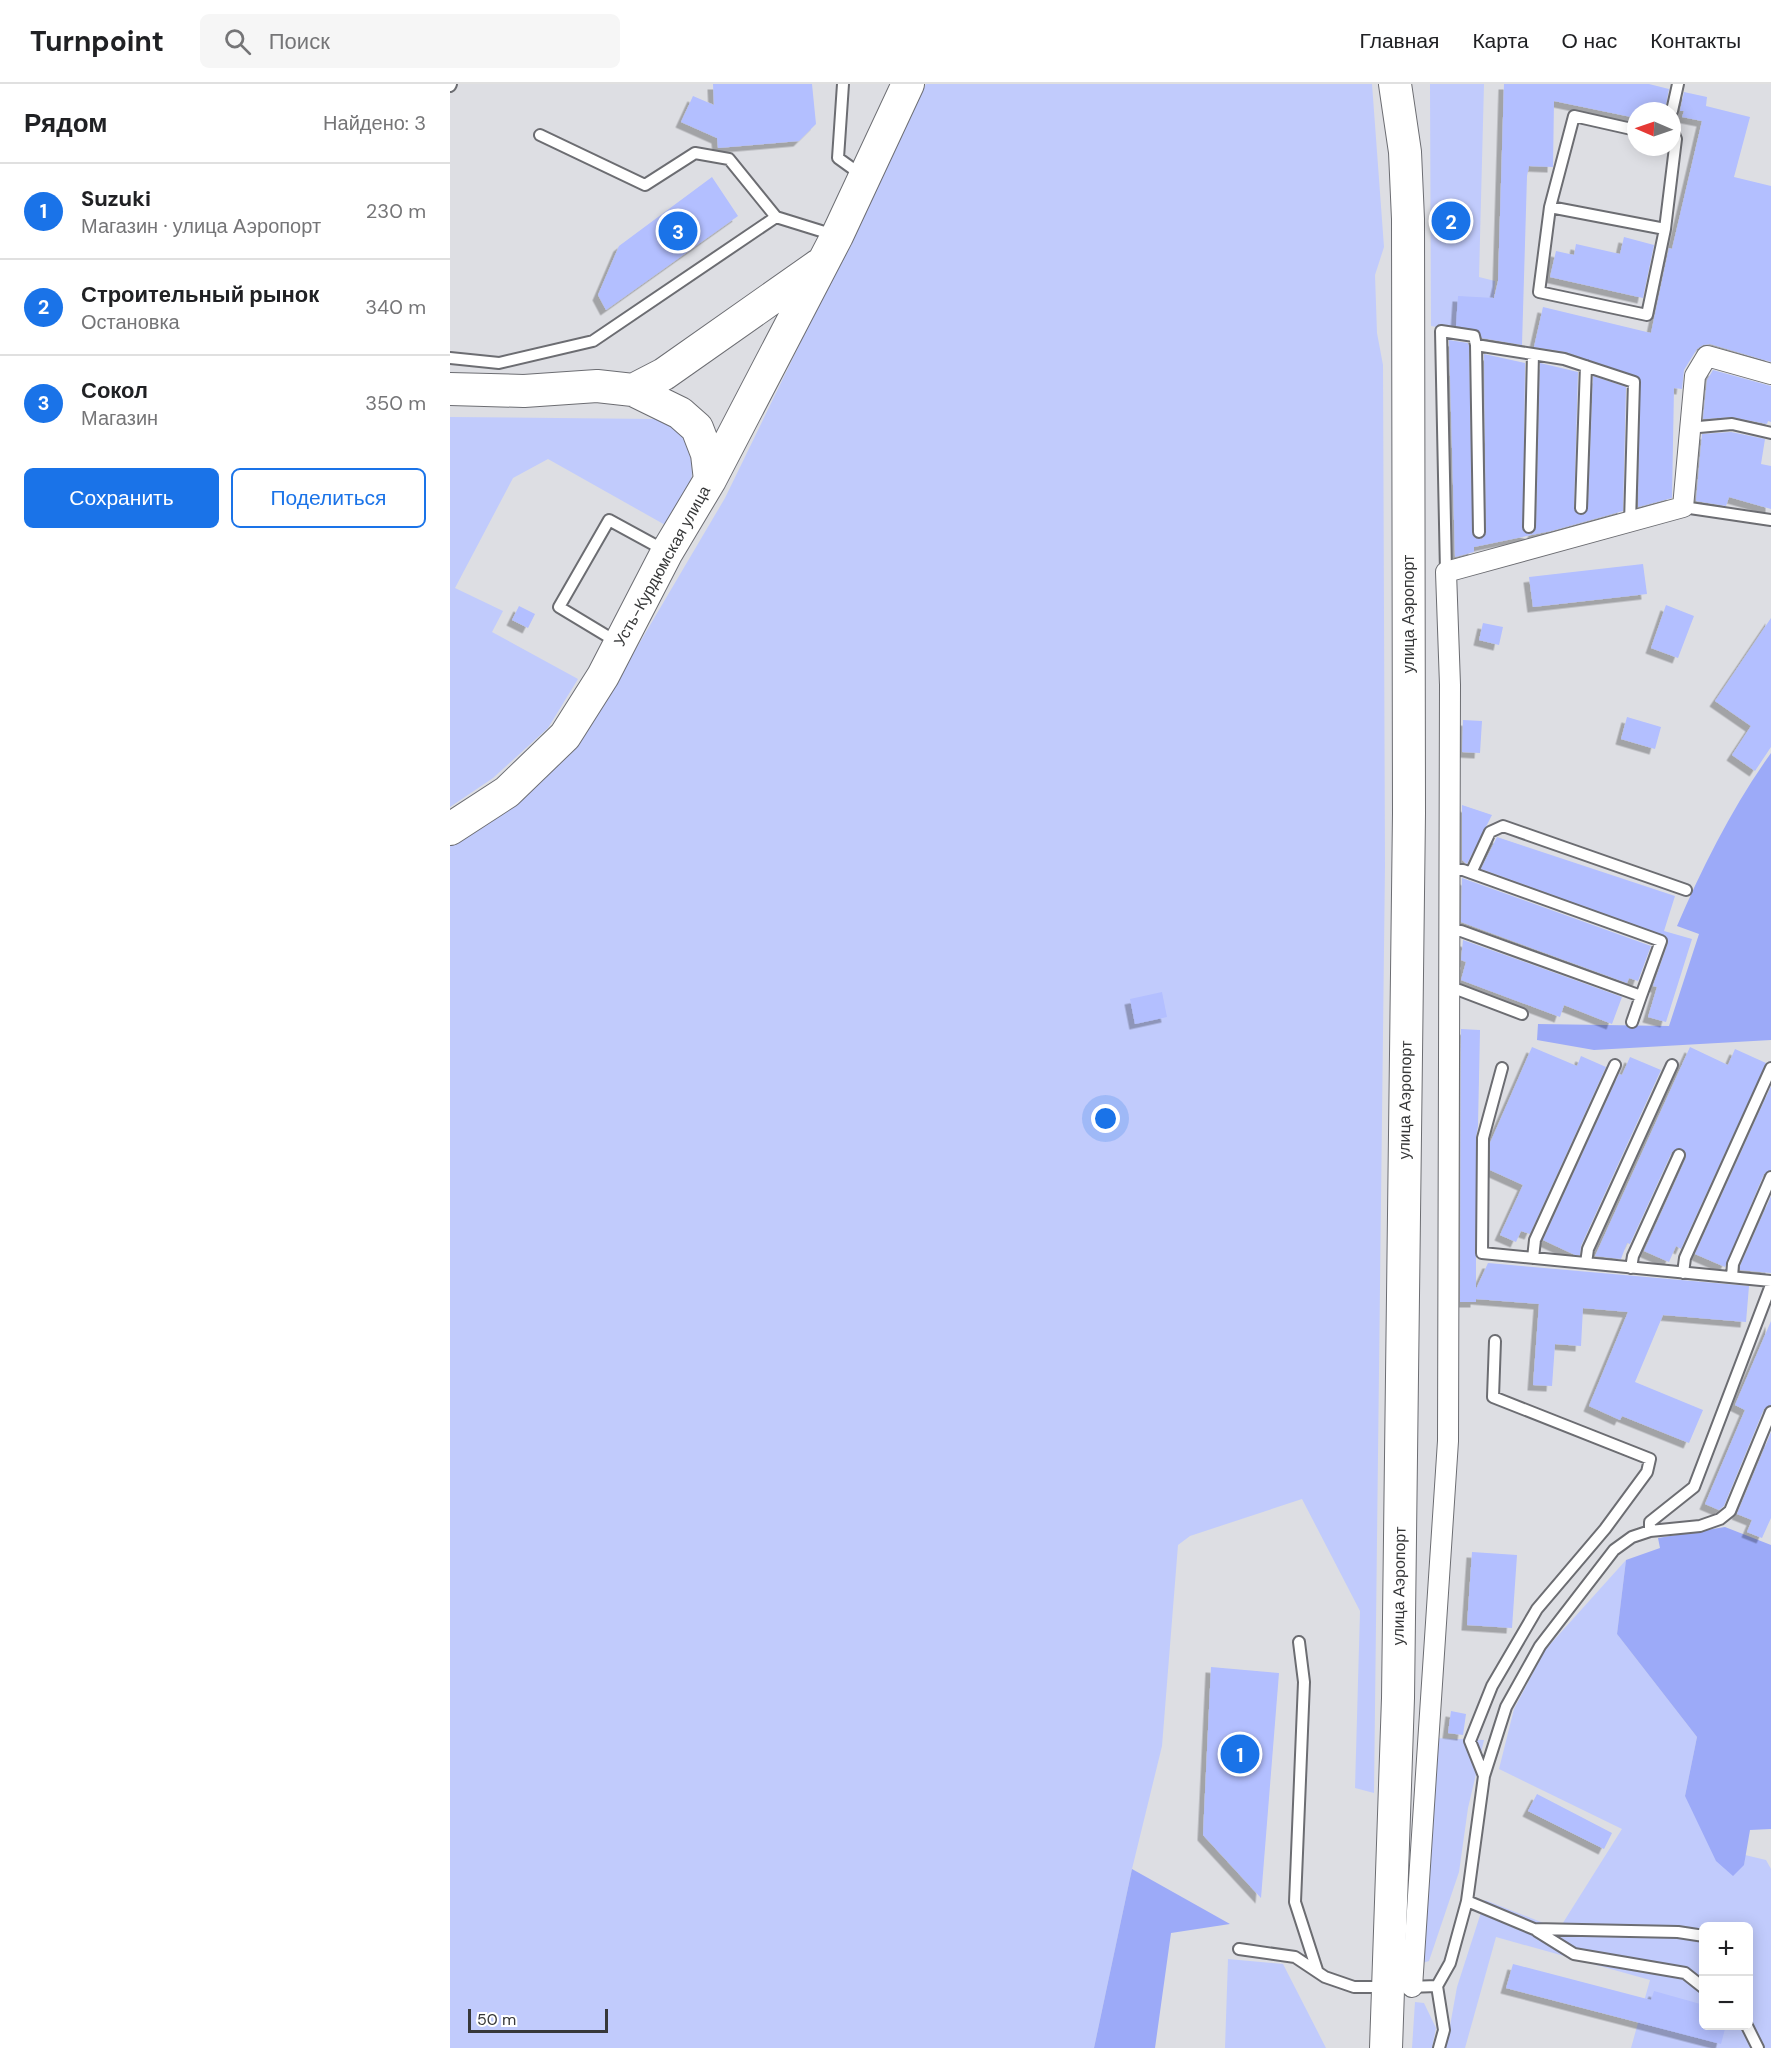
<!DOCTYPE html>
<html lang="ru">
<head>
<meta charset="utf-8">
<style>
  body { margin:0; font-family:"DM Sans",sans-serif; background:#f6f6f6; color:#202124 }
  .controls { position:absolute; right:18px; bottom:18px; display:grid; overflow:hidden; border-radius:9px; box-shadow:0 3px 15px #0003 }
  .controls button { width:54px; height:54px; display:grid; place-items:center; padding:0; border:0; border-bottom:2px solid #e0e0e0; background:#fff; color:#202124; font:30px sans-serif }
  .compass { position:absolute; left:1177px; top:18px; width:54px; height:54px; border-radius:50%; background:#fff; box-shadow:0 3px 15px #0003; rotate:272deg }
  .scale { position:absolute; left:18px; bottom:15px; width:140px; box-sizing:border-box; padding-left:6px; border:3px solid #373839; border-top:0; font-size:16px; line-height:21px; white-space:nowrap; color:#373839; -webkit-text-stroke:4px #fff; paint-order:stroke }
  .you { position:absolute; left:656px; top:1035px; width:21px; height:21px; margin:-15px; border:4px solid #fff; border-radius:50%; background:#1a73e8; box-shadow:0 0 0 9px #1a73e833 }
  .badge { display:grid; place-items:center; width:39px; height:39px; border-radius:50%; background:#1a73e8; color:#fff; font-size:20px; font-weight:700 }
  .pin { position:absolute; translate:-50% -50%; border:3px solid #fff; box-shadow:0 2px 6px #0006 }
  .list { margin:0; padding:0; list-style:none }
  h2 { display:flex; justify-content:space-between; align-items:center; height:78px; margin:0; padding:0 24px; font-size:26px }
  h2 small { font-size:20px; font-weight:400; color:#757577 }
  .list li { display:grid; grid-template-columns:39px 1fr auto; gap:18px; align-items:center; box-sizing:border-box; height:96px; padding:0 24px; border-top:2px solid #e0e0e0 }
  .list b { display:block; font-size:22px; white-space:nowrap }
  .list p { margin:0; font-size:20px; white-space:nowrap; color:#757577 }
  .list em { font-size:20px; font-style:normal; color:#757577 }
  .actions { display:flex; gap:12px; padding:18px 24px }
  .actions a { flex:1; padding:14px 0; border:2px solid #1a73e8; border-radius:9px; text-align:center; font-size:21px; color:#1a73e8 }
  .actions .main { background:#1a73e8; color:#fff }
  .icon { flex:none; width:33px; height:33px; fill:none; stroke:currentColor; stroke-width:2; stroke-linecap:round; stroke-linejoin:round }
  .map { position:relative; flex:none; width:1321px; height:1964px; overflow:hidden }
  header { display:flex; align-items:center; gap:36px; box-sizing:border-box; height:84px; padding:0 30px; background:#fff; border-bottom:2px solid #e0e0e0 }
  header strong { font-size:28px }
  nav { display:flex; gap:33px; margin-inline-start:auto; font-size:21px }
  .search { width:420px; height:54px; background:#f6f6f6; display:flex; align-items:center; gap:15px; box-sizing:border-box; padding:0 21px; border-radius:9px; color:#757577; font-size:22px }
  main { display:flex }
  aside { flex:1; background:#fff }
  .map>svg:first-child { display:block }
  .green { fill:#c1cbfc; fill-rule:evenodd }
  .forest { fill:#9caaf8 }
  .building { fill:#b3bfff; filter:url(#shadow) }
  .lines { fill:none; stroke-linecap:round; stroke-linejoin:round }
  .service-casing { stroke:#6c6d72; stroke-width:14 }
  .minor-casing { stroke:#6c6d72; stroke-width:22 }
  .primary-casing { stroke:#6c6d72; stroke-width:34 }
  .service { stroke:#fff; stroke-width:10 }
  .minor { stroke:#fff; stroke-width:20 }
  .primary { stroke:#fff; stroke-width:32 }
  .labels { text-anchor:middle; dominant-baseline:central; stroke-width:4.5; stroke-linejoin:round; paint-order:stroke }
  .street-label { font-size:16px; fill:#373839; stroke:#fff }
</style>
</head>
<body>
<header>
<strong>Turnpoint</strong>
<div class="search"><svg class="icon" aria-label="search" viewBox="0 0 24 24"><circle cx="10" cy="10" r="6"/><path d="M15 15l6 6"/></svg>Поиск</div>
<nav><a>Главная</a><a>Карта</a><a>О нас</a><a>Контакты</a></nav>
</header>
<main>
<aside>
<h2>Рядом<small>Найдено: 3</small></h2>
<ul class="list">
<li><span class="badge">1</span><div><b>Suzuki</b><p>Магазин · улица Аэропорт</p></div><em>230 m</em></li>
<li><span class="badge">2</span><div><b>Строительный рынок</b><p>Остановка</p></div><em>340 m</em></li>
<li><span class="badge">3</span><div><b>Сокол</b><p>Магазин</p></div><em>350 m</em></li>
</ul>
<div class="actions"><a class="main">Сохранить</a><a>Поделиться</a></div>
</aside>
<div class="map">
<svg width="1321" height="1964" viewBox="0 0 1321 1964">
  <defs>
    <filter id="shadow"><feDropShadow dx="-5.5" dy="5.5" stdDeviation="0" flood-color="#0004"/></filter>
  </defs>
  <rect width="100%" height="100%" fill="#dddee3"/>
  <path class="green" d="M476,0h446l12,163 -9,28 2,58 6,32 2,500 -11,928 -19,-5 5,-177 -58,-112 -112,37 -12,9 -16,201 -30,123 -38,179h-644v-1202l62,-42 62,-56 59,-94 92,-156z
    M980,0h54l-5,193 16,4 -1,14 -10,40 -53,-9z
    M0,333l205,2 16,3 12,7c15,52 12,52 -16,97l-119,-67 -35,19 -58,110 48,23 -11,21 86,47 -30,49 -55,50 -43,29z
    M1176,1476l-9,74 80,103 -12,59 59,69 1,-10 21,5 5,9v179h-140l19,-68 -154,-43 -31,111h-19l11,-61 28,-87 61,24 15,2 61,-97 -123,-60 15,-60 31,-59zM1254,1842h44v100h-44z
    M984,1654l50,2 -16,68 -9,64 -30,89 -10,3z
    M778,1875l55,5 43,84h-101z
    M965,1918l9,1 12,25 -4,20h-20z"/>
  <path class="forest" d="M1321,669v287l-177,10 -57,-10 1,-16 131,2 30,-92 -22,-8c26,-60 56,-120 94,-173z
    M1275,1443l46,18v284l-21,1 -6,35 -11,11 -17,-15 -31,-65 12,-59 -80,-103 9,-74 34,-12 -2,-10z
    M682,1785l98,55 -59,9 -16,115h-61z"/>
  <path class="building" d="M263,0h99l4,40 -17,17 -81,7 -1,-10 -36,-16 12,-26 21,9z
    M1054,0h145l20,5 -4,22h-29v7l-82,-17 -1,66 -24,-1 -2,10 -5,169 -40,-7 -3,-8 -23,-4 2,-30 36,2 4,-17z
    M1234,8l23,5 -1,9 44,11 -16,60 37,9v176l-61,-18 -7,1 -6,4 -13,21 -2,19 -8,-1 -2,110 -34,9 2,-129 -74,-26 -32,-5 9,-40 108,26 18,-85 3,1 30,-128 -20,-4 2,-6h-4z
    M262,93l26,39 -132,94 -8,-15 21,-49z
    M1174,153l30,8 -11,53 -93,-21 6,-26 18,4 2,-11 44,10z
    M999,256l19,3 1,3 4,190 9,3 4,-7 -2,-178 41,9 -2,168 9,3 4,-7 4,-164 38,9 -4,136 6,7 5,-1 3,-6 5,-132 33,11 -3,124 -72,20 -77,16v5l-19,5z
    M1263,286l58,16v36l-3,-1 -1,3 -35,-7 -29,2 4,-39z
    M1281,348l34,7 -4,25 10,2v43l-42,-12 -3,9 -30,-5 6,-67z
    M1193,480l4,30 -114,13 -4,-30z
    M1216,521l28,11 -16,42 -27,-10z
    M69,522l16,8 -7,14 -16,-8z
    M1321,534v129l-16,24 -23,-16 19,-29 -36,-25z
    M1033,539l20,4 -4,18 -20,-5z
    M1177,633l34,10 -6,22 -34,-10z
    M1013,636l19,1 -2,32 -18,-1z
    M1012,721l30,10 -25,49 -5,-4z
    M1047,753l178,59 -11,35 28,8 -26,83 -18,-5 9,-30 -4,-1 15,-43 -2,-7 -185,-67z
    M1012,794l189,68 -13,35 -9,-3 -2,5 -166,-61z
    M1013,856l159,57 -10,27 -48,-19 -4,12 -99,-37 5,-18 -5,-2z
    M712,908l5,25 -32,7 -5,-25z
    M1011,945l19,1 -2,96 -2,12v151l12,-26 261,23 -3,36 -83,-7 -28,67 68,28 -14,33 -67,-27 -2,4 -31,-14 39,-94 -45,-4 -2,38 -26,-2 -3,42 -19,-1 6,-81 -63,-5v3h-16z
    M1082,963l45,19 4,-10 25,11 -76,167 -9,-3 -5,11 -16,-7 23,-50 -33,-15v-27z
    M1240,963l38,18 7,-16 31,14 -85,186 -5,-3 -7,16 -25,-11 42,-93 -1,-7 -6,-3 -7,4 -42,92 -3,-1 -6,16 -26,-3z
    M1180,973l31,13 -80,176 -1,9h-5l-32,-15 76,-166 3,1z
    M1321,1002v84l-7,4 -39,93 -30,-13z
    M1321,1112v77l-31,-3v-4z
    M1321,1237v84l-7,4 -40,97 -5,4 -14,-6 40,-94 -10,-5z
    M1321,1348v86l-9,20 -15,-6 5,-12 -15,-6z
    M1022,1468l45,3 -5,73 -45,-3z
    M761,1583l68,6 -18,225 -58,-63z
    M1001,1627l15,3 -3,21 -15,-2z
    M1087,1710l75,39 -8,16 -76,-38z
    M1063,1880l138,36 3,-9 50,14v20h22l-5,19 -215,-56z"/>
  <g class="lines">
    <defs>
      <path id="service" d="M393,0l-5,74 25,18
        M0,2l1,-2
        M1222,27l6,-27
        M1186,46l-62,-14 -24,91 -11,85 108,23 18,-86 11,-90 -4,-10
        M90,51l105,50 50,-32 34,6 47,58 58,18
        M1100,123l115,22
        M1026,261l3,187
        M0,274l49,5 94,-22 183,-124
        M1238,344l44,-4 39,9
        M1233,423l88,13
        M1131,424l5,-142
        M1079,443l4,-173
        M996,488l-5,-241 33,5 2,9 88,14 70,23 -4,141
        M167,558l-58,-35 50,-87 55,30
        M1021,789l19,-41 13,-6 183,64
        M999,847h12l180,65 20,-55 -198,-71h-14
        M999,907l10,-1 63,24
        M1182,938l9,-26
        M1052,984l-19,70 -1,115 289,28
        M1083,1174l2,-18 80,-175
        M1136,1179l2,-14 84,-184
        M1181,1184l2,-12 46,-101
        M1233,1189l2,-15 86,-190
        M1282,1193l1,-13 38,-87
        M1200,1447v-9l44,-35 77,-202
        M849,1558l5,40 -9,220 22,68
        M1034,1692l-14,-35 22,-55 45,-77 68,-80 42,-57 3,-13 -157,-62 2,-56
        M1017,1817l67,28 144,3 26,4
        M1087,1847l37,23 111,19 19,15
        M789,1865l56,8 30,20 29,10h32
        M958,1903l29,-1
        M1297,1942l11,22
        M989,1964l5,-18 -7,-44 13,-23 17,-62 17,-125 22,-69 34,-61 74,-96 18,-13 18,-6 50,-5 20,-7 10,-8 41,-99"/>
      <path id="minor" d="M962,1903l36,-546 2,-756 -4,-113 237,-65 12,-131 12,-20 64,18"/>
      <path id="primary" d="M0,305l74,2 73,-5 36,4 47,23 17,15 10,26 3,26
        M183,306l31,-16 155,-109
        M0,745l57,-37 58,-56 38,-60 64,-124 43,-72 127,-244 71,-152
        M936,1964l12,-350 11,-885 -1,-594 -3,-67 -10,-68"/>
    </defs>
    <use href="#service" class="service-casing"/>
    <use href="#minor" class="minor-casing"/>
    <use href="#primary" class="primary-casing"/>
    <use href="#service" class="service"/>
    <use href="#minor" class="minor"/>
    <use href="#primary" class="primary"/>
  </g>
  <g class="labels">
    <g class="street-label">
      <text transform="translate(212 482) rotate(-61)">Усть-Курдюмская улица</text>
      <text transform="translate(958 530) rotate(-90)">улица Аэропорт</text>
      <text transform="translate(955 1016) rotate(-89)">улица Аэропорт</text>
      <text transform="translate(949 1502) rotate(-89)">улица Аэропорт</text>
    </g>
  </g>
</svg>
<div class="controls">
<button>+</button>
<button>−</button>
</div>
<svg class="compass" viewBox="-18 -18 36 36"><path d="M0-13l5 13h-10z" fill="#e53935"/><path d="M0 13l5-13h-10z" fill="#757577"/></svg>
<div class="scale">50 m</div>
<div class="you"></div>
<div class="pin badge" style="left:790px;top:1670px">1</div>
<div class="pin badge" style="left:1001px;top:137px">2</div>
<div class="pin badge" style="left:228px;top:147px">3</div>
</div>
</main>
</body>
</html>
